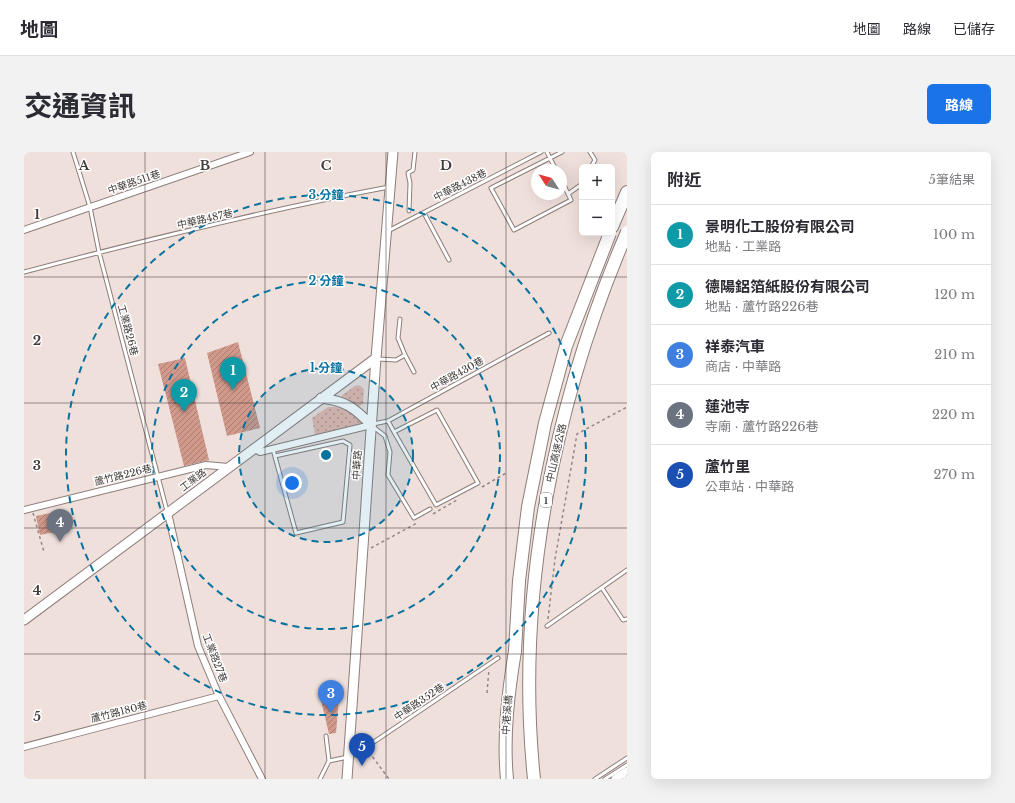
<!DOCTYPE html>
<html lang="zh-TW">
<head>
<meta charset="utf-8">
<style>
  body { margin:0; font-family:"Libre Baskerville","Noto Sans TC",serif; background:#f2f2f3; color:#2b2b33 }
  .controls { position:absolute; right:12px; top:12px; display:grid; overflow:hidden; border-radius:6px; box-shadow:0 4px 16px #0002 }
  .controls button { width:36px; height:36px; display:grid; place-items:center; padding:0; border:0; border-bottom:1px solid #e1e1e2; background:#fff; color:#2b2b33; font:20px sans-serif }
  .compass { position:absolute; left:507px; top:12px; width:36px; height:36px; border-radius:50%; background:#fff; box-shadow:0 4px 16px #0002; rotate:306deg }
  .you { position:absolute; left:268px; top:331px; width:14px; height:14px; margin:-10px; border:3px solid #fff; border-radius:50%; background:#1a73e8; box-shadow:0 0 0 6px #1a73e833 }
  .badge { display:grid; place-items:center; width:26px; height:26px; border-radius:50%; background:#1a73e8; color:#fff; font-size:13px; font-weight:700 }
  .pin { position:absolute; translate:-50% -33px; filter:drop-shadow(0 1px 2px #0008) }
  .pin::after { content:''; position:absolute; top:21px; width:14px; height:12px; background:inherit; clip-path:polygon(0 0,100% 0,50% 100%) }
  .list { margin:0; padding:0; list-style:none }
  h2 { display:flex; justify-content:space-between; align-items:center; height:52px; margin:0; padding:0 16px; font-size:17px }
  h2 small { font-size:13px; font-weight:400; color:#7c7c81 }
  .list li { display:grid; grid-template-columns:26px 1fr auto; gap:12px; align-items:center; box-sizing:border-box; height:60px; padding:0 16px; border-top:1px solid #e1e1e2 }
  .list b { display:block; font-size:15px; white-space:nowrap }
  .list p { margin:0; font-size:13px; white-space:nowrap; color:#7c7c81 }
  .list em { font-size:13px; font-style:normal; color:#7c7c81 }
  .map { position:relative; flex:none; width:603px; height:627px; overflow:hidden; border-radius:6px }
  header { display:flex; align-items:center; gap:24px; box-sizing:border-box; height:56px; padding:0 20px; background:#fff; border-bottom:1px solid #e1e1e2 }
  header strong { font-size:19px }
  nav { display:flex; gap:22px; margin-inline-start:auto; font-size:14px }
  .intro { display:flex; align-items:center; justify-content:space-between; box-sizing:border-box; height:96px; padding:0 24px }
  h1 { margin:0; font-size:28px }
  .button { padding:10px 18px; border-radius:6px; background:#1a73e8; color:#fff; font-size:14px; font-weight:700 }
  main { display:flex; gap:24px; padding:0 24px }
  aside { flex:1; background:#fff; border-radius:6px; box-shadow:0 4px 16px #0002 }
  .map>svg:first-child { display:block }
  .grass { fill:url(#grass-dots) }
  .building { fill:url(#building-hatch) }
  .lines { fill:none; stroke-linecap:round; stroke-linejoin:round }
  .lane-casing { stroke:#8d7e7a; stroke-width:5 }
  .street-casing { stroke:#8d7e7a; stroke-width:8 }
  .secondary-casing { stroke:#8d7e7a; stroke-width:11 }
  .highway-casing { stroke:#8d7e7a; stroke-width:14 }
  .path { stroke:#928885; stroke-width:1.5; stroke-dasharray:3 3; stroke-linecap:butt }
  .lane { stroke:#fff; stroke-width:3 }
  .street { stroke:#fff; stroke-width:6 }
  .secondary { stroke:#fff; stroke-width:9 }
  .highway { stroke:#fff; stroke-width:12 }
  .highway-bridge-casing { stroke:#8d7e7a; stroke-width:14; stroke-linecap:butt }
  .highway-bridge { stroke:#fff; stroke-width:12 }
  .grid { fill:none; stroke:#413b39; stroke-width:1; stroke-opacity:0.55 }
  .ring { fill:none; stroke:#09729e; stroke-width:2; stroke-dasharray:7 5 }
  .labels { text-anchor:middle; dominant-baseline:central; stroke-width:3; stroke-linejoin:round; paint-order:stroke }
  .shield { fill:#fff; stroke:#7a7674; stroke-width:1 }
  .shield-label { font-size:9px; font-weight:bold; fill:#413b39 }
  .street-label { font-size:10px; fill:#413b39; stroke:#fff }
  .grid-label { font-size:13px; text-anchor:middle; font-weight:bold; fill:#413b39; stroke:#fff; stroke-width:3; stroke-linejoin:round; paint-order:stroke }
  .centre { fill:#09729e; stroke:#fff; stroke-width:2 }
  .ring-label { font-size:12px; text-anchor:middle; font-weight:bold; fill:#09729e; stroke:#fff; stroke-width:3; stroke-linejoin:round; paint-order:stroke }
</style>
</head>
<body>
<header>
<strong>地圖</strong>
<nav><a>地圖</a><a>路線</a><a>已儲存</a></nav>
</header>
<div class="intro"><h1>交通資訊</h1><a class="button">路線</a></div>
<main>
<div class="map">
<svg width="603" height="627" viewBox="0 0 603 627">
  <defs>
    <pattern id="grass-dots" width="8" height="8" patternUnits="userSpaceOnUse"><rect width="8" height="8" fill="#e5b8ae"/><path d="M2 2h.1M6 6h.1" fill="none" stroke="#bb978f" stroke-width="1.8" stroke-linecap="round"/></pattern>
    <pattern id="building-hatch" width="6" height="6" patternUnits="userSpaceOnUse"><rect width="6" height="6" fill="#d0998c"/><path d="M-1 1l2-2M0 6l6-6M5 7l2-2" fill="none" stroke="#aa7e73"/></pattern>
  </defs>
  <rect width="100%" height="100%" fill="#f0e0dc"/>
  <path class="grass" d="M331,234l4,-1 5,4 -1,15 -5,3 -17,-11z
    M304,255c19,0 23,1 35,16l-48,12 -3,-17z"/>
  <path class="building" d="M214,190l22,86 -33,8 -20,-83z
    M161,206l24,102 -25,6 -26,-102z
    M41,358l4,19 -29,6 -4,-19z
    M316,535l-4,46 -7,1 -10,-42z"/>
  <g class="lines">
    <defs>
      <path id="lane" d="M49,0l17,55 9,45 68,259
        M523,0l9,18
        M566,0l5,8 -4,7
        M537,27l10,21 -57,30 -23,-42 71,-36
        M544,42l14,-10
        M385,59l1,-28 -2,-10 5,-3 2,-18
        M400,61l25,47
        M364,79l153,-79
        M0,120c121,-32 242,-62 365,-85
        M376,167l-2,19 7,17
        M354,207l18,1 9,-5 9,17
        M364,269l6,11 42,73 42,-22 -41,-73 -43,22
        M349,272l15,-3 161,-88
        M348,274l13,10 5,16 -2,23 26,43 16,-9
        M249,297l1,4 22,80 47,-11 7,-77 -7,-4 -68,15
        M578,436l21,32 4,-1
        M523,474l80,-56
        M302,584l3,25
        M296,627l9,-18 19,-4 17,-9 133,-90
        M571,627l32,-21
        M581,627l22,-14"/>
      <path id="street" d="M0,78l226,-78
        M229,296l7,4 111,-27
        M0,358l182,-45 22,2
        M144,361l30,133 21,50 43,83
        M0,595l195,-51"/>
      <path id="secondary" d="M297,246c24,3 33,9 50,27
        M0,468l352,-262
        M323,627l29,-421 17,-206
        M592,627l11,-7"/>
      <path id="highway" d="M588,75l15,-35
        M483,627c-4,-43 1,-85 8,-128"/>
    </defs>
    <use href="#lane" class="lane-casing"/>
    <use href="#street" class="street-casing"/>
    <use href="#secondary" class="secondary-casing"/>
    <use href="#highway" class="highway-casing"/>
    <path class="path" d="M458,335l26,-15
      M9,361l11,39
      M409,362l24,-14
      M347,396l46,-25
      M524,467l7,-60 22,-125 50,-27
      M463,541l2,-24
      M345,600l20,27"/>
    <use href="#lane" class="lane"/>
    <use href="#street" class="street"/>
    <use href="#secondary" class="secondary"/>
    <use href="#highway" class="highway"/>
    <defs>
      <path id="highway-bridge" d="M491,499l4,-70 9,-74 17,-84 21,-77 44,-113
        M510,627c-19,-185 20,-377 93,-547"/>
    </defs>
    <use href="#highway-bridge" class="highway-bridge-casing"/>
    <use href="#highway-bridge" class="highway-bridge"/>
  </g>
  <path class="grid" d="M121,0v627M241,0v627M362,0v627M482,0v627M0,125h603M0,251h603M0,376h603M0,502h603"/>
  <circle cx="302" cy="303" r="87" fill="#09729e" fill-opacity=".12"/>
  <g class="ring">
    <circle cx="302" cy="303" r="87"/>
    <circle cx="302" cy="303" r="174"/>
    <circle cx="302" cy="303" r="260"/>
  </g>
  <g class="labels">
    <rect class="shield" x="516" y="341" width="12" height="14" rx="3"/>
    <g class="shield-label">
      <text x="522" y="348">1</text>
    </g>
    <g class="street-label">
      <text transform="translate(110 30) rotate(-19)">中華路511巷</text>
      <text transform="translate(436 33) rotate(-27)">中華路438巷</text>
      <text transform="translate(181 67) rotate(-13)">中華路487巷</text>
      <text transform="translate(104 178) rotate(75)">工業路26巷</text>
      <text transform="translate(433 222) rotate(-29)">中華路430巷</text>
      <text transform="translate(532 301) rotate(-77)">中山高速公路</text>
      <text transform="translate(333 313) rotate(-86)">中華路</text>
      <text transform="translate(99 323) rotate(-14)">蘆竹路226巷</text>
      <text transform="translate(169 328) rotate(-37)">工業路</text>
      <text transform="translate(191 506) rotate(69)">工業路27巷</text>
      <text transform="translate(395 550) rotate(-34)">中華路352巷</text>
      <text transform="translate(95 560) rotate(-14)">蘆竹路180巷</text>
      <text transform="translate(483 563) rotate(-86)">中港溪橋</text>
    </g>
  </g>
  <g class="grid-label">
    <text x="60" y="18">A</text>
    <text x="181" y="18">B</text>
    <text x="302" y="18">C</text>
    <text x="422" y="18">D</text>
    <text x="13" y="67">1</text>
    <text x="13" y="193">2</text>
    <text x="13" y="318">3</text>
    <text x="13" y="443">4</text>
    <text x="13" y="569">5</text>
  </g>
  <circle cx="302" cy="303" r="6" class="centre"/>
  <g class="ring-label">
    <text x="302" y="47">3 分鐘</text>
    <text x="302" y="133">2 分鐘</text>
    <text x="302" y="220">1 分鐘</text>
  </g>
</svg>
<div class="controls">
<button>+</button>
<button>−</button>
</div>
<svg class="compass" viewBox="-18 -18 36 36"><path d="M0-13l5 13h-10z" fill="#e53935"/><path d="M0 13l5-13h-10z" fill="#7c7c81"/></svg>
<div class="you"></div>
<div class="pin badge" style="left:209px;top:238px;background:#0f9aa8">1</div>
<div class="pin badge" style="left:160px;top:260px;background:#0f9aa8">2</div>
<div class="pin badge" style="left:307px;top:561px;background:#3f7fe0">3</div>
<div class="pin badge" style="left:36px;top:390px;background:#6b7280">4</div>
<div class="pin badge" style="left:338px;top:614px;background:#1a4fb4">5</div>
</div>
<aside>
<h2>附近<small>5筆結果</small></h2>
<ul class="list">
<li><span class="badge" style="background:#0f9aa8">1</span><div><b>景明化工股份有限公司</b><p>地點 · 工業路</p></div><em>100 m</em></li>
<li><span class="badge" style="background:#0f9aa8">2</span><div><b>德陽鋁箔紙股份有限公司</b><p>地點 · 蘆竹路226巷</p></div><em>120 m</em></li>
<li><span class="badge" style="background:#3f7fe0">3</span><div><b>祥泰汽車</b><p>商店 · 中華路</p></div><em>210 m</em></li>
<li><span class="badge" style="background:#6b7280">4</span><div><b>蓮池寺</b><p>寺廟 · 蘆竹路226巷</p></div><em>220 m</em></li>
<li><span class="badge" style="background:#1a4fb4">5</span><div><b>蘆竹里</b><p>公車站 · 中華路</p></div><em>270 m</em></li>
</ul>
</aside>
</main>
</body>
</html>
